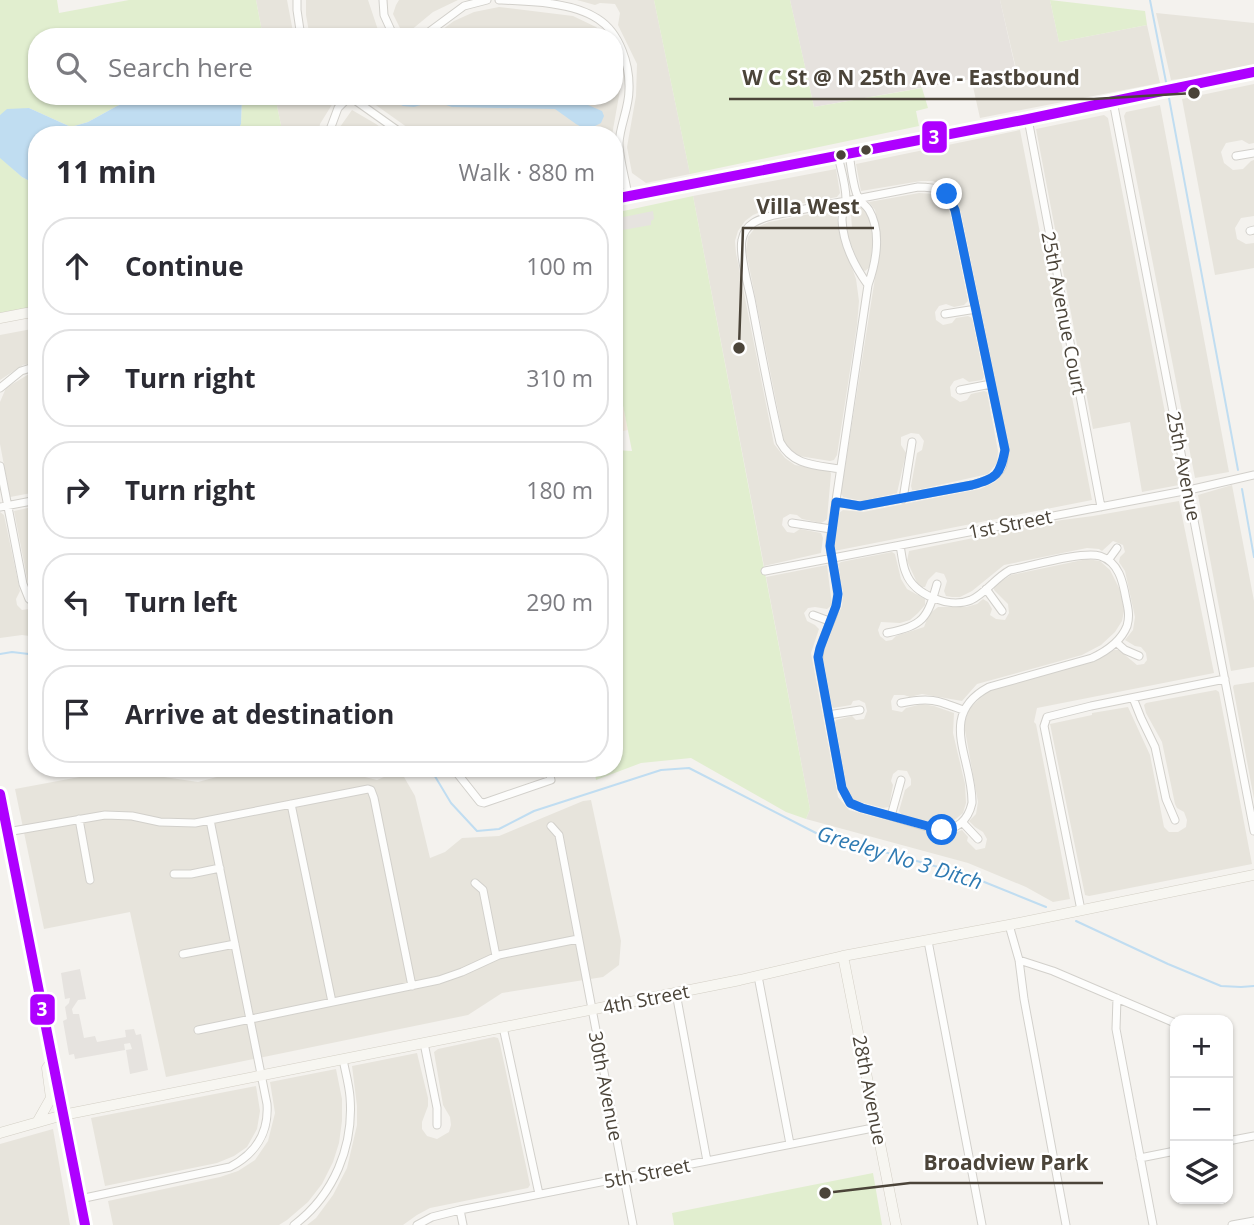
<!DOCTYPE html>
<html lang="en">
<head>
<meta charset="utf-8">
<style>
  body { margin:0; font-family:"Open Sans",sans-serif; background:#f7f7f7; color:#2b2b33 }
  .controls { position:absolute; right:21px; bottom:21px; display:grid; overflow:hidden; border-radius:14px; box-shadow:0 2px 5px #0004 }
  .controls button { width:63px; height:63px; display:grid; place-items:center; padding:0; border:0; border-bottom:2px solid #e1e1e2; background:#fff; color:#2b2b33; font:35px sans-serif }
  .stop { position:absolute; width:21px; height:21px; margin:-16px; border:5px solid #1a73e8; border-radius:50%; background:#fff }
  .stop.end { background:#1a73e8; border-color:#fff; box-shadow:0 2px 7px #0008 }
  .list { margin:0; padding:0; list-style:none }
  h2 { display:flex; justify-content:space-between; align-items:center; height:91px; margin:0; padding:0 28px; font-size:30px }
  h2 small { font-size:23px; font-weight:400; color:#7c7c81 }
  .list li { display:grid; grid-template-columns:46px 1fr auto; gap:21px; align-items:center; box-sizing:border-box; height:98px; margin:0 14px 14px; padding:0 14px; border:2px solid #e1e1e2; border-radius:28px }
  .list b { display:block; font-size:26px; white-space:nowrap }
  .list em { font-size:23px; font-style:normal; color:#7c7c81 }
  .icon { flex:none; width:38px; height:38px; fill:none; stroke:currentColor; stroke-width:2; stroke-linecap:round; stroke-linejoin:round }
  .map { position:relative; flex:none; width:1254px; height:1225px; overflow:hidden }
  .search { position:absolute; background:#fff; box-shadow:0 2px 5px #0004; left:28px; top:28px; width:595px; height:77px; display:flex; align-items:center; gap:18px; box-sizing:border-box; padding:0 24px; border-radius:28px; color:#7c7c81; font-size:26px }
  .panel { position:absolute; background:#fff; box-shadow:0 2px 5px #0004; left:28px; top:126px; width:595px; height:651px; border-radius:28px }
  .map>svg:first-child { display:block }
  .residential { fill:#e7e4dc }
  .commercial { fill:#f3ebdf }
  .industrial { fill:#e6e2de }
  .green { fill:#e1eecf }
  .parking { fill:#e6e3df }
  .water { fill:#c0ddf1 }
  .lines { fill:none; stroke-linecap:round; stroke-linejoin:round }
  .stream { stroke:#c0ddf1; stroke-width:2 }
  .street-casing { stroke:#d2d0cb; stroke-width:9 }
  .secondary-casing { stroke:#d3cfc5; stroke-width:11 }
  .street { stroke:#fdfdfc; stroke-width:7 }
  .secondary { stroke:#f7f6f1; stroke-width:10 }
  .bus-1-casing { stroke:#fff; stroke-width:16 }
  .bus-1 { stroke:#ae00ff; stroke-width:10 }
  .route { stroke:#1a73e8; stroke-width:9 }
  .bus-dot { fill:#4b4439; stroke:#fff; stroke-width:2.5 }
  .labels { text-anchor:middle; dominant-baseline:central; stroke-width:5; stroke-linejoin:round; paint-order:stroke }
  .street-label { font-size:19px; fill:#4b4439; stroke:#fff }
  .water-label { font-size:21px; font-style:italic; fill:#2e7ab2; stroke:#fff }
  .leader { fill:none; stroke:#4b4439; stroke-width:2.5 }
  .callout-dot { fill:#4b4439; stroke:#fff; stroke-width:2.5 }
  .callout-label { font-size:21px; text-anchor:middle; font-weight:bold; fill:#4b4439; stroke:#fff; stroke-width:5; stroke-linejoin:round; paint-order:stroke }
  .line-badge { stroke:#fff; stroke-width:2.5 }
  .badge-label { font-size:19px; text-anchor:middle; font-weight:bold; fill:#fff }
</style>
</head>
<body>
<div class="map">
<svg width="1254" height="1225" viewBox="0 0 1254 1225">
  <rect width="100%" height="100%" fill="#f4f2ee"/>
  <path class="residential" d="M256,0h31l7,37h-31z
    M306,0h62l10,30 4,7h-70l-3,-5 -3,-17z
    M399,0h59l-25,12 -29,24 -11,-22 3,-9z
    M577,0h77l36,174 -44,9 -14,-10 -5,-26 9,-51 1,-32 -19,-39 2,-12 -5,-9 -15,-1 -5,2z
    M1000,0h50l9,42 88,-17 13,58 -180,35 -8,-36 45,-9z
    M499,7l74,9 23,11 10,10h-174l22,-16 20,-9z
    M1156,13l98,10v43l-36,8 -47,6z
    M614,47l8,32 -10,56h-194l-45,-32 2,-7h239z
    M1254,84v59l-5,1 -7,-4 -16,3 -5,9 3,11 9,7 10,-1 8,-8 3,-1v56l-13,2 -6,10 2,11 9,5 8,-1v25l-39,7 -33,-176z
    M275,96h59l2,2 -16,26 -2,11h-35z
    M1160,105l69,367 -34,6 -71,-362 2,-4z
    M352,110l24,14 15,11h-53l2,-8z
    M1104,115l4,3 71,367 -37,7 -12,-70 -37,7 -57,-300z
    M1020,130l72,370 -258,51 -1,-2 6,-36 4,-3 20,2 117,-23 15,-7 8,-9 5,-13 1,-12 -48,-235 -5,-14 -8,-10 -15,-8h-12l-60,10 -5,-27z
    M836,169l4,24 -3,4 -74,14 -10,4 -8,6 -7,10 -3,10 1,12 38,191 11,14 10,7 35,6 1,3 -4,45 -2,2 -4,2 -19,-4 -5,-4 -7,-1 -7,4 -1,7 5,7 7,1 6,-4 21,4 2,5 -2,15 -57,13 -71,-370z
    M919,193l15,1 12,8 5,15 17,84 -4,4 -10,2 -8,-3 -7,2 -4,6 1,8 7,5 9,-2 4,-5 12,-2 4,2 12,59 -2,3 -13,2 -6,-4 -9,3 -4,6 1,9 9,6 7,-2 4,-6 13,-3 3,1 11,59 -1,12 -9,11 -71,16h-5l-1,-4 6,-33 5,-3 2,-9 -5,-7 -8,-1 -10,4v8l5,8 -9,40 -35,8 -19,-4 -2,-4 37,-234 2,-26 -5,-23 -6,-8z
    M862,207l7,8 4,25 -3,27 -5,4 -4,-2 -16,-40 7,-1 -1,-14 4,-5z
    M836,209l3,22 17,48 3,22 -2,24 -20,130 -3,5 -4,1 -31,-5 -8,-6 -7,-9 -38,-190 2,-14 7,-9 14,-6z
    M37,328v34l-14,3 -23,15v-45z
    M37,372v120l-27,5 -10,-53v-42l6,-14 23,-14z
    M1232,485l22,116v66l-23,4 -33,-176z
    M1179,501l35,172 -177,35 -3,14 2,2 34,175 -17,3 -27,-15 -58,-24 -162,-44 4,-10 -44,-232 61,-12 5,40 -5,4 -12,-2 -7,1 -4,5 3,8 8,4 4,4 -8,24 27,144 11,13 92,25 11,-1 10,-4 6,7 -1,4 9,9 9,-2 2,-9 -4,-7 -8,-5 -6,-6 7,-7 2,-12 -14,-77 5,-16 19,-18 115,-34 11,-7h5l18,15 7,-1 3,-4 -1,-7 -5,-6 -6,-1 -10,-6 8,-10 2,-13 -10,-46 -6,-9 1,-5 5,-5 -2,-7 -10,-4 -11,10 -3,-2 -12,-1 -83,17 -32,26 -12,6h-8l-6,-1 -2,-5 3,-10 -3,-7 -8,-2 -8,8 -3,7h-6l-12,-26 2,-10 153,-31 31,-4z
    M37,506v92l-5,-5 -4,-10 -14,-72z
    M0,512l4,3 16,76 -4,8 1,6 5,5 7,-1 8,3v25l-15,-2 -22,3z
    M892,552l3,2 6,25 6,10 18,10v6l-7,8 -8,7 -10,3 -19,-1 -3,8 2,6 6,5 6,-1 4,-4 28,-9 5,-13 9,-7h28l11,-3 6,-5 5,3 4,7 -2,6 6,4 9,1 4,-7 -1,-9 -14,-14v-4l17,-11 76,-16 13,2 10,9 11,22 3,19 -2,10 -7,11 -14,13 -19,10 -105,29 -15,17 -40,-7 -12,3 -6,-2h-10l-3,6 1,9 10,2 4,-4 16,-4 12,2 20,7 -1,20 12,51 1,19 -3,10 -12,10h-19l-30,-8 -3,-4 6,-21 6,-5v-6l-4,-8 -9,-1 -5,4 -2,7 2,4 -4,22 -6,1 -30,-8 -6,-11 -12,-66 1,-3 16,-4 4,4 8,-1 3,-8 -2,-8 -6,-3 -6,1 -2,4 -18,3 -2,-5 -8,-45 1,-12 18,-40 1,-14 -5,-28 3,-2z
    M1254,682v117l-21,-112 1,-2z
    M1216,690l3,2 33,172 -163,32 -4,-1 -35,-171 42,-9v-2l36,-6 22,48 14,72 5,5h9l8,-5 1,-7 -3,-8 -7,-4 -2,-4 -13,-62 -16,-29 -2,-8 2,-2z
    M250,768h113l2,9 12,3 23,-10 15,26 15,62 15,-6 17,-14 37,-2 84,-35 8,-1 30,141 -2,24 -16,12 -101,16 -34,22 -302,62 -36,-165 -86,17 -29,-140 102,-19 81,12z
    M494,1037l4,1 2,6 30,141 -2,3 -98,20 -13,7 -14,10h-96l9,-7 17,-23 14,-27 10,-43v-19l-5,-40 65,-13 11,45v8l-6,16v7l5,7 10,3 12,-7 2,-7 -1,-8 -7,-12 -9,-53 4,-3z
    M336,1069l6,30v22l-3,22 -6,19 -11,22 -14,18 -21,18 -8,5h-166l-5,-24 112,-24 18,-6 17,-11 13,-19 7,-28 -5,-31z
    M256,1086l4,25 -3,18 -10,18 -13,9 -17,7 -112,23 -14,-68z
    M53,1129l17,96h-70v-81z"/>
  <path class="commercial" d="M614,360l14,70 -14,3z"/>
  <path class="industrial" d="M790,0h210l16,71 -202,36z"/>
  <path class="green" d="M0,0h57l2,13 70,-13h127l7,37h-226v59h106l-26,10 -29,16 -17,5 -42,-19 -29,7z
    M654,0h136l24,107 108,-19 6,20 -12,3 3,15 -229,48z
    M1050,0l95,11 2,14 -88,17z
    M242,96h33l8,39h-48l6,-11z
    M0,154l1,4 21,19 15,8v122l-37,7z
    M693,196l117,613 -4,10 -20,-7 -95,-54 -50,5 -45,17 -2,-12h20v-318l18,1 -18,-91v-147z
    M873,1173l9,52h-208l-2,-12z"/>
  <path class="parking" d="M653,211l1,8 -3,2v4l-34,6 -3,-3v-9z
    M80,969l6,30 -8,1 -6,9 1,5h6l5,24 11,-2 2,6 29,-5 -1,-7 9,-1 2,6 5,-1 7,36 -18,4 -4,-24 6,-1 -2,-6 -6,1 1,6 -50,9 -1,-5 -5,1 -6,-34 4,-2 -2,-12 4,-4 1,-5 -5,1 -4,-26z"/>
  <path class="water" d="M143,96h99l-1,28 -6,11h-198v50l-15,-8 -22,-19v-43l7,-6 22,-1 42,19 17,-5 29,-16z
    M389,96h192v6l21,9 2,5 -3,7 -14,7 -11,-6 -21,-15 -103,-2 -18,-6 -20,6 -11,-1 -13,-7z"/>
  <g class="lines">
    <path class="stream" d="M1150,0l16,82
      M1169,98l69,372
      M1242,489l12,68
      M0,654l12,-2 25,3
      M430,768l21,35 26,28 22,-2 35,-18 127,-41 28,-2 127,65 151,42 79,32
      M1076,921l92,43 53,22 20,1 13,-1"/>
    <defs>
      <path id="street" d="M297,0v10l4,27
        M383,0l1,15 10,22
        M499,0c29,1 74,2 99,19 22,14 32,46 31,71 0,18 -9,35 -10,53 0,15 7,38 9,53
        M422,37l42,-31 23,-6
        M349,96l55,39
        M1113,101l141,730
        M1028,119l73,388
        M328,135l10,-27 12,-12
        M849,154c2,11 4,34 9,43 2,5 8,8 11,13 13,22 7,53 -1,75l-38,256c-1,20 10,40 7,60 -3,22 -20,39 -18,63l23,124 8,15 12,5 75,22c19,1 31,-9 35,-27 1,-44 -36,-88 17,-116l103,-29c15,-7 29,-17 35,-32 3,-10 1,-18 -1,-27 -3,-17 -7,-37 -26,-43 -18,-5 -69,10 -90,14 -15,8 -24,23 -39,30 -21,9 -57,-5 -65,-27 -4,-9 -4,-19 -6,-27
        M838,156c3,13 8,29 8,43 0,7 -4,13 -4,21 1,23 13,47 26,65
        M1236,156l18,-3
        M1250,231l4,-1
        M945,314l31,-5
        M0,388l21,-17 16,-5
        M960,390l31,-6
        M0,466l23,118 6,15 8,6
        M903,499l9,-57
        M836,502l24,4 112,-21c11,-3 25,-7 30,-18 2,-4 2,-12 3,-17l-50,-240c-8,-20 -17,-23 -37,-23l-144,28c-14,4 -29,8 -32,25 -3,14 6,44 9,59 9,48 18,96 29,143 13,24 36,23 60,27
        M0,507l37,-7
        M792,523l39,6
        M1109,559l8,-11
        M765,571l424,-81 65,-15
        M986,589l16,22
        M813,615l16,6
        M887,633c37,-8 40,-14 50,-49
        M1116,642l9,8 14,6
        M1133,698l8,20 14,29 11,52 9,21
        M901,703c28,-6 36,-3 62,7
        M828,715l32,-5
        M455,768l2,5 23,29 4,1 67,-23 -3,-12
        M291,804l41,198
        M891,816l10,-36
        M79,819l11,61
        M963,823l15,16
        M551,826l8,9 74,390
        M7,832l98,-17 27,1 28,6 35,1 173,-34 3,1 3,8 38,188
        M174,874h17l29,-6
        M475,883l8,7 13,66
        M1081,910l-37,-184 3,-9 44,-11 134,-27
        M1009,925l10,35 5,39 42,226
        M928,941l54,284
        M183,954l52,-10
        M1019,960l34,11 122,52
        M758,976l32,168
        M676,993l31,168
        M1117,998l-1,31 37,196
        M503,1027l36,167
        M198,1030l241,-50 23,-8 37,-17 79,-16
        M424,1043l13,65v17
        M1228,1141l26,-5
        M1140,1158l35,-7
        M80,1199l150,-32c25,-13 39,-34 37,-63l-57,-284
        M460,1210l3,15
        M294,1225c40,-30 60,-79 56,-128 -1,-13 -5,-26 -7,-38
        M417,1225l15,-8 28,-7 418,-83
        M1232,1225l22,-4"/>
      <path id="secondary" d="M614,199l414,-80 226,-47
        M0,318l37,-7
        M0,794l85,431
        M843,956l53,269
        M38,1121l13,-23 -4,-30 3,-4
        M0,1133l63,-18 677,-135 103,-24 166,-31 245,-50"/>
    </defs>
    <use href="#street" class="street-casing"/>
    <use href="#secondary" class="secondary-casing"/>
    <use href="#street" class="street"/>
    <use href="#secondary" class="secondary"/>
    <defs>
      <path id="bus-1" d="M614,199l414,-80 226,-47
        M0,794l85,431"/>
    </defs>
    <use href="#bus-1" class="bus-1-casing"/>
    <use href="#bus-1" class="bus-1"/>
  </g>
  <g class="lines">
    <path class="route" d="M942,830l-80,-22 -12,-5 -8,-15 -24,-131 2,-9 16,-42 2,-12 -8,-48 6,-44 24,4 112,-21c25,-7 28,-10 33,-35l-50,-240 -8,-16"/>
  </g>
  <g class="bus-dot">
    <circle cx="866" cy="150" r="6"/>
    <circle cx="841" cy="155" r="6"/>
  </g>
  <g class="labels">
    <g class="street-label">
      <text transform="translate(1064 313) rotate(79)">25th Avenue Court</text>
      <text transform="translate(1184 466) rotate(79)">25th Avenue</text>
      <text transform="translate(1010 524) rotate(-11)">1st Street</text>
      <text transform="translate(646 999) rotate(-11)">4th Street</text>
      <text transform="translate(606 1086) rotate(79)">30th Avenue</text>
      <text transform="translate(870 1090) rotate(79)">28th Avenue</text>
      <text transform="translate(647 1173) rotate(-11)">5th Street</text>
    </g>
    <g class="water-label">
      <text transform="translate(900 857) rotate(17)">Greeley No 3 Ditch</text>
    </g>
  </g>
  <path class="leader" d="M1194 93L1094 99H729M739 348L743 228H874M825 1193L910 1183H1103"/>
  <g class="callout-dot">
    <circle cx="1194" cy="93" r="7"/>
    <circle cx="739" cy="348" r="7"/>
    <circle cx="825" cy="1193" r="7"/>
  </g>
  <g class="callout-label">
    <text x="911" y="85">W C St @ N 25th Ave - Eastbound</text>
    <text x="808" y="214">Villa West</text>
    <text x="1006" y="1170">Broadview Park</text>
  </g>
  <g class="line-badge">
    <rect x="921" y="120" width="27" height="34" rx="7" fill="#ae00ff"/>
    <rect x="29" y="993" width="27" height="33" rx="7" fill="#ae00ff"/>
  </g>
  <g class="badge-label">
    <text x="934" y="144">3</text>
    <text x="42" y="1016">3</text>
  </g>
</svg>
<div class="controls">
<button>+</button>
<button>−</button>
<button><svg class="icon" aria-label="layers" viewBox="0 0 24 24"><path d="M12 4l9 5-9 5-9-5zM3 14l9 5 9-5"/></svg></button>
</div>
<div class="stop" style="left:942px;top:830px"></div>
<div class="stop end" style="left:947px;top:194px"></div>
<div class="search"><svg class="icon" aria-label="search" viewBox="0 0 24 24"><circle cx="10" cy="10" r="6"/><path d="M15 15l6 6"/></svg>Search here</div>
<section class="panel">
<h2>11 min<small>Walk · 880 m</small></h2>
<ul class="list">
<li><svg class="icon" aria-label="ahead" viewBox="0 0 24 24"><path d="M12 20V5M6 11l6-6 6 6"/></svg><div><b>Continue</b></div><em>100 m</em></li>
<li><svg class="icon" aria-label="right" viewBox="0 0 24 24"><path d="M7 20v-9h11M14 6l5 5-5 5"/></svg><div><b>Turn right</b></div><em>310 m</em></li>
<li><svg class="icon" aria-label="right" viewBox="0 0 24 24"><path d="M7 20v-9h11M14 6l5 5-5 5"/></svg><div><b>Turn right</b></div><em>180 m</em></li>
<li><svg class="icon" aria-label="left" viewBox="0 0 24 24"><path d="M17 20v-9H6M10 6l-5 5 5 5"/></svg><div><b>Turn left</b></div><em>290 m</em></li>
<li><svg class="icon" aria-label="arrive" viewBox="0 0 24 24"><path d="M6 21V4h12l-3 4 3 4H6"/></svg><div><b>Arrive at destination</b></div></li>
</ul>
</section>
</div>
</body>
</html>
